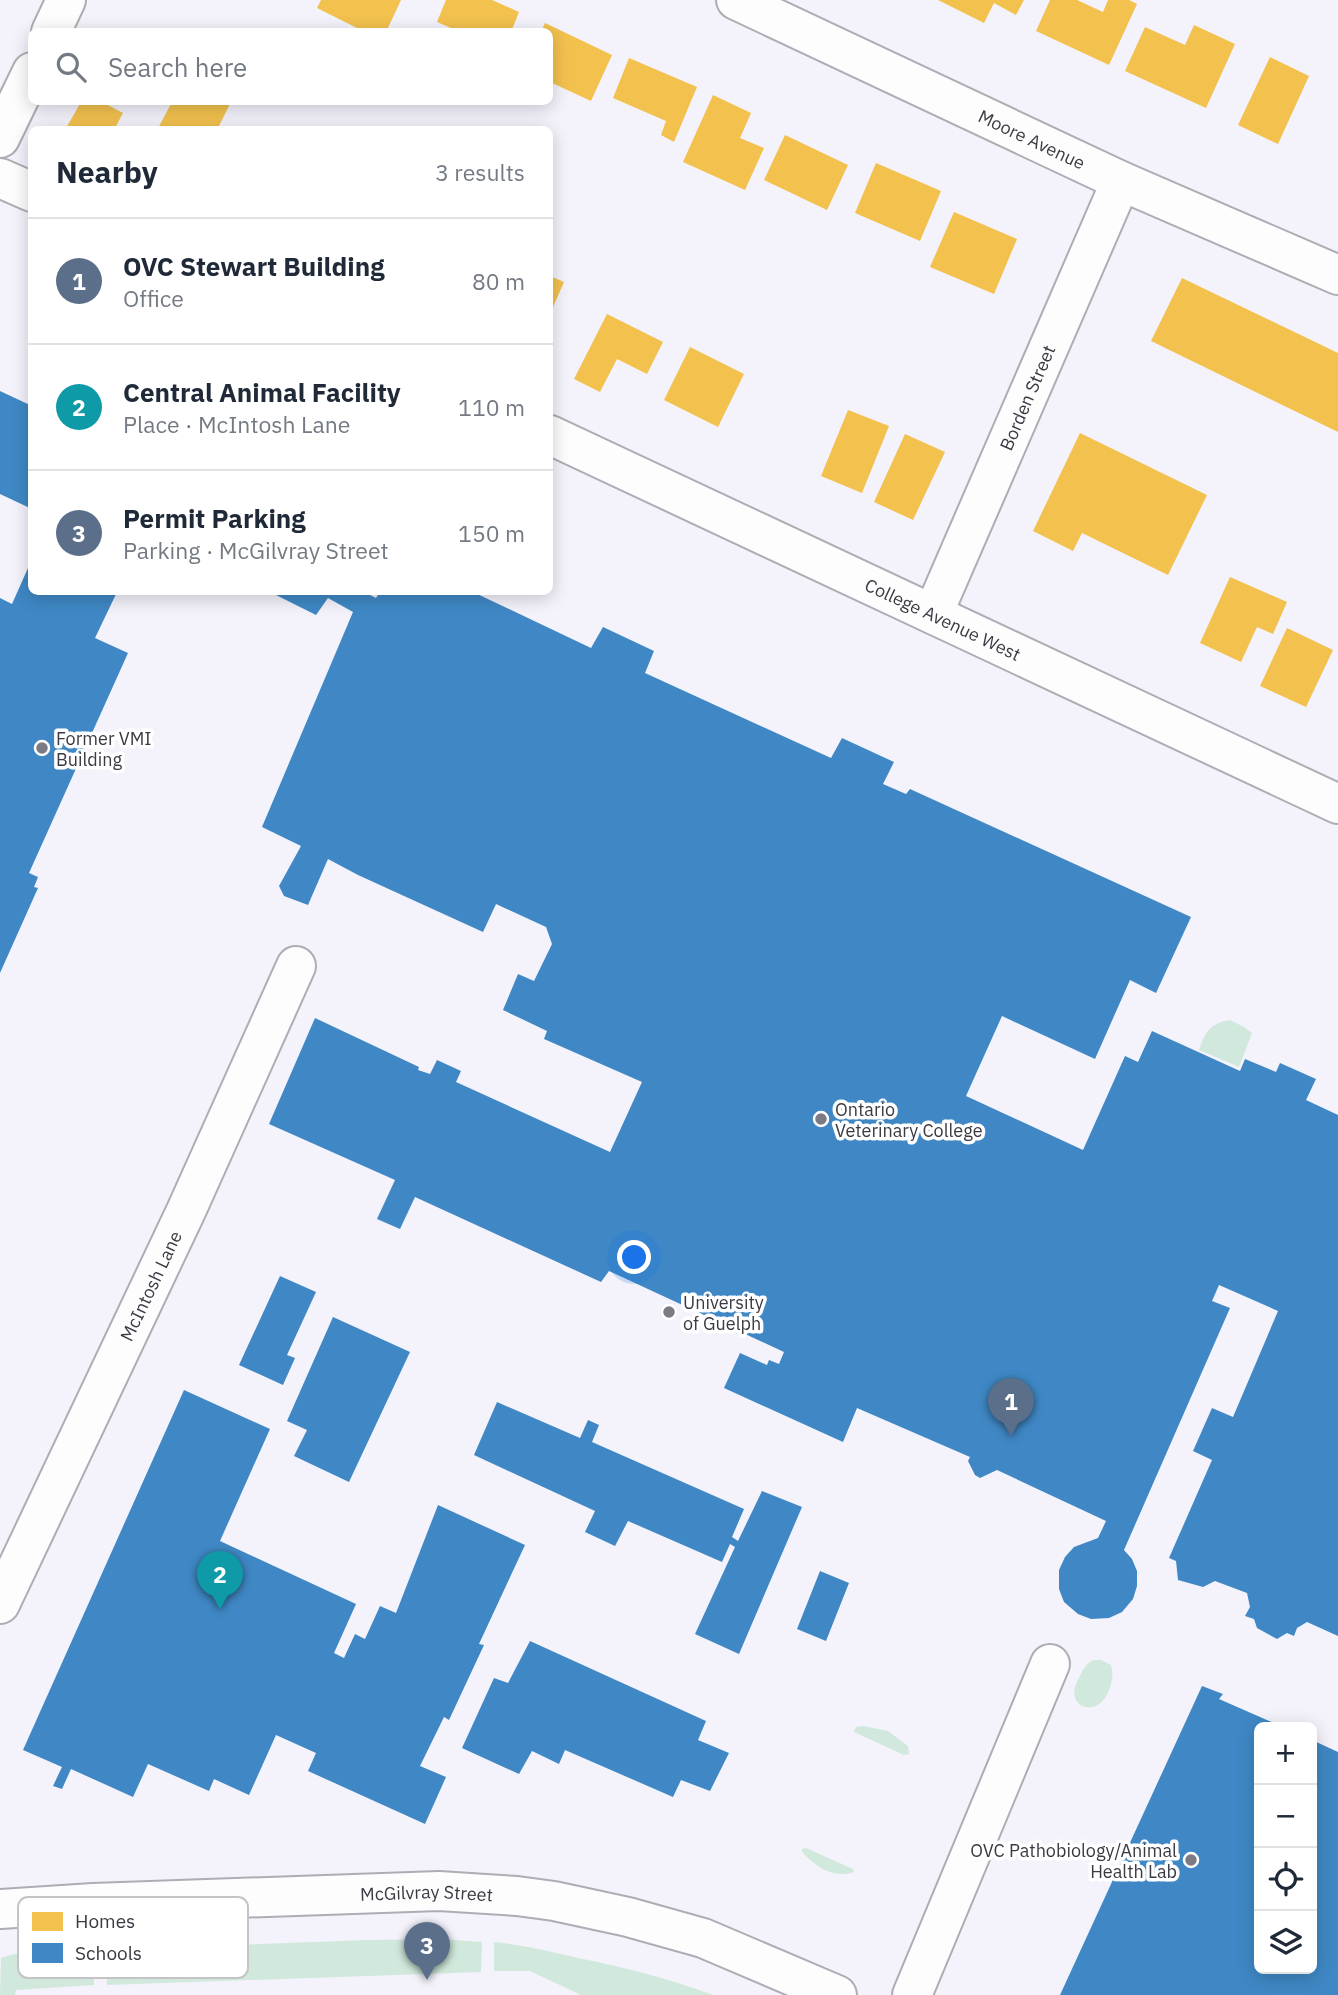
<!DOCTYPE html>
<html lang="en">
<head>
<meta charset="utf-8">
<style>
  body { margin:0; font-family:"IBM Plex Sans",sans-serif; background:#f2f2f3; color:#1f2937 }
  .controls { position:absolute; right:21px; bottom:21px; display:grid; overflow:hidden; border-radius:10px; box-shadow:0 4px 18px #0003 }
  .controls button { width:63px; height:63px; display:grid; place-items:center; padding:0; border:0; border-bottom:2px solid #e0e1e3; background:#fff; color:#1f2937; font:35px sans-serif }
  .you { position:absolute; left:635px; top:1258px; width:24px; height:24px; margin:-18px; border:5px solid #fff; border-radius:50%; background:#1a73e8; box-shadow:0 0 0 10px #1a73e833 }
  .badge { display:grid; place-items:center; width:46px; height:46px; border-radius:50%; background:#7c7a83; color:#fff; font-size:23px; font-weight:700 }
  .pin { position:absolute; translate:-50% -58px; filter:drop-shadow(0 2px 4px #0008) }
  .pin::after { content:''; position:absolute; top:37px; width:24px; height:21px; background:inherit; clip-path:polygon(0 0,100% 0,50% 100%) }
  .list { margin:0; padding:0; list-style:none }
  h2 { display:flex; justify-content:space-between; align-items:center; height:91px; margin:0; padding:0 28px; font-size:30px }
  h2 small { font-size:23px; font-weight:400; color:#747a83 }
  .list li { display:grid; grid-template-columns:46px 1fr auto; gap:21px; align-items:center; box-sizing:border-box; height:126px; padding:0 28px; border-top:2px solid #e0e1e3 }
  .list b { display:block; font-size:26px; white-space:nowrap }
  .list p { margin:0; font-size:23px; white-space:nowrap; color:#747a83 }
  .list em { font-size:23px; font-style:normal; color:#747a83 }
  .icon { flex:none; width:38px; height:38px; fill:none; stroke:currentColor; stroke-width:2; stroke-linecap:round; stroke-linejoin:round }
  .map { position:relative; flex:none; width:1338px; height:1995px; overflow:hidden }
  .search { position:absolute; background:#fff; box-shadow:0 4px 18px #0003; left:28px; top:28px; width:525px; height:77px; display:flex; align-items:center; gap:18px; box-sizing:border-box; padding:0 24px; border-radius:10px; color:#747a83; font-size:26px }
  .panel { position:absolute; background:#fff; box-shadow:0 4px 18px #0003; left:28px; top:126px; width:525px; height:469px; border-radius:10px }
  .map>svg:first-child { display:block }
  .green { fill:#d1e9dc }
  .homes { fill:#f2c14e }
  .schools { fill:#3f88c5 }
  .lines { fill:none; stroke-linecap:round; stroke-linejoin:round }
  .minor-casing { stroke:#aeacb4; stroke-width:42 }
  .major-casing { stroke:#aeacb4; stroke-width:42 }
  .minor { stroke:#fdfdfe; stroke-width:38 }
  .major { stroke:#fdfdfe; stroke-width:38 }
  .poi-dot { fill:#7c7a83; stroke:#fff; stroke-width:2.5 }
  .labels { text-anchor:middle; dominant-baseline:central; stroke-width:7; stroke-linejoin:round; paint-order:stroke }
  .street-label { font-size:18px; fill:#3b3942; stroke:#fff }
  .poi-label { font-size:18px; fill:#3b3942; stroke:#fff; text-anchor:start }
  .key { fill:#fff; stroke:#c4c4c6; stroke-width:2 }
  .key-label { font-size:19px; fill:#3b3942 }
</style>
</head>
<body>
<div class="map">
<svg width="1338" height="1995" viewBox="0 0 1338 1995">
  <rect width="100%" height="100%" fill="#f4f2fb"/>
  <path class="green" d="M1230,1020l14,7 8,6 -13,34 -40,-17c6,-18 11,-27 31,-30z
    M1093,1660h8l10,5c2,9 2,14 -1,22 -9,33 -46,22 -33,-5 5,-10 7,-17 16,-22z
    M863,1726l25,5 20,15 1,8 -5,1 -50,-23 2,-5z
    M806,1848l47,21 1,3c-21,7 -38,-5 -52,-20v-3z
    M444,1939l38,3 -1,30 -374,13 -1,-35 261,-10z
    M494,1942c30,3 59,10 89,17 45,9 87,20 130,36h-132l-51,-24h-36z
    M93,1951l1,34 -78,5 -1,5h-15l1,-37 13,-4z"/>
  <path class="homes" d="M321,0h80l-15,32h-21l-48,-24z
    M446,0h46l27,12 -8,20h-51l-23,-10z
    M938,0h86l-8,15 -22,-12 -10,20z
    M1050,0h27l26,12 5,-12h21l8,4 -28,61 -73,-34z
    M545,23l67,32 -21,46 -41,-19v-50h-9z
    M1194,25l41,19 -29,64 -81,-37 20,-44 40,18z
    M1270,57l39,19 -31,68 -40,-19z
    M629,58l68,29 -23,55 -13,-7 5,-14 -53,-23z
    M713,95l38,18 -11,25 24,10 -19,42 -62,-28z
    M81,102h21l21,11 -9,17h-49z
    M172,102h59l-14,28h-60z
    M785,135l63,30 -21,45 -63,-30z
    M876,163l65,28 -21,50 -65,-28z
    M954,212l63,27 -23,55 -64,-27z
    M550,276l14,6 -14,32z
    M1182,278l156,75v79l-187,-91z
    M607,314l56,28 -16,32 -30,-15 -17,33 -26,-13z
    M690,347l54,27 -26,53 -54,-27z
    M848,410l41,16 -27,67 -41,-17z
    M1080,433l127,62 -39,80 -86,-42 -9,18 -40,-20z
    M905,434l40,18 -32,68 -39,-18z
    M1230,577l57,25 -14,32 -16,-7 -16,35 -41,-19z
    M1287,628l46,22 -27,57 -46,-21z"/>
  <path class="schools" d="M0,391l32,15v103l-32,-15z
    M32,559v33h85l-22,46 33,15 -99,220 9,4 -4,10 4,1 -38,85v-375l12,6z
    M270,592h94l12,6 4,-6h93l118,56 12,-21 51,24 -9,22 186,85 11,-20 52,24 -11,22 23,10 4,-5 281,128 -35,76 -26,-13 -35,79 -93,-43 -36,80 117,54 42,-94 13,6 14,-31 88,40 5,-12 31,13 4,-9 36,16 -10,21 32,15v521l-31,-14 -10,6 -3,8 -7,-3 -10,6 -20,-11 -3,-9 -9,-3 5,-9 -3,-14 -32,-12 -12,6 -25,-7 -2,-19 -7,-3 43,-98 -19,-9 19,-43 21,9 45,-106 -59,-26 -7,16 18,7 -106,242 8,9 5,12v15l-4,13 -11,13 -13,6 -18,1 -13,-5 -14,-12 -5,-13v-19l6,-13 9,-10 24,-9 8,-17 -109,-51 -17,8 -5,-3 -7,-14 2,-4 -113,-49 -14,34 -119,-54 16,-35 27,12 2,-5 10,4 5,-12 -175,-81 -8,11 -186,-85 -15,32 -23,-10 18,-39 -126,-56 46,-106 104,49 -1,3 12,4 7,-14 24,11 -5,11 154,70 32,-70 -98,-43 3,-8 -44,-21 15,-36 16,7 18,-37 -6,-17 -50,-23 -13,28 -125,-57 -30,-16 -20,46 -24,-9 -5,-10 22,-40 -39,-19 91,-215 -25,-14 -12,17z
    M280,1276l36,16 -29,63 8,3 -12,27 -44,-20z
    M333,1317l77,35 -61,130 -55,-26 13,-26 -20,-9z
    M184,1390l86,39 -50,112 136,63 -22,49 10,5 11,-24 10,5 15,-33 16,7 42,-108 87,40 -46,99 5,1 -35,75 -5,-3 -24,49 26,11 -21,47 -117,-53 8,-18 -40,-18 -27,60 -35,-16 -5,12 -61,-27 -15,33 -62,-28 -9,20 -9,-3 9,-19 -39,-17z
    M497,1402l83,36 8,-18 11,5 -7,17 152,67 -12,28 6,4 24,-50 40,16 -63,147 -44,-20 40,-87 -5,-3 -8,18 -94,-41 -13,25 -30,-14 10,-21 -121,-56z
    M820,1571l29,12 -23,58 -29,-12z
    M530,1641l176,80 -8,19 31,13 -19,38 -29,-11 -8,17 -108,-47 -6,14 -27,-13 -13,23 -57,-26 32,-70 14,5z
    M1202,1686l21,8 -4,5 64,28h-24v242h53v-229l26,12v243h-278z"/>
  <g class="lines">
    <defs>
      <g id="minor">
        <path id="s1" d="M736,0l385,181 217,94"/>
        <path d="M51,32l15,-32"/>
        <path d="M0,138l32,-66"/>
        <path id="s2" d="M933,614l188,-433"/>
        <path id="s3" d="M0,1604l186,-393 110,-245"/>
        <path id="s4" d="M0,1909l93,-6 346,-12 78,5 37,5 74,16 75,21 134,57"/>
        <path d="M912,1995l138,-331"/>
      </g>
      <g id="major">
        <path d="M0,178l32,14"/>
        <path id="s5" d="M550,435l788,369"/>
      </g>
    </defs>
    <use href="#minor" class="minor-casing"/>
    <use href="#major" class="major-casing"/>
    <use href="#minor" class="minor"/>
    <use href="#major" class="major"/>
  </g>
  <g class="poi-dot">
    <circle cx="42" cy="748" r="7"/>
    <circle cx="821" cy="1119" r="7"/>
    <circle cx="669" cy="1312" r="7"/>
    <circle cx="1191" cy="1860" r="7"/>
  </g>
  <g class="labels">
    <g class="street-label">
      <text stroke="none"><textPath href="#s1" startOffset="327">Moore Avenue</textPath></text>
      <text stroke="none"><textPath href="#s2" startOffset="236">Borden Street</textPath></text>
      <text stroke="none"><textPath href="#s5" startOffset="434">College Avenue West</textPath></text>
      <text stroke="none"><textPath href="#s3" startOffset="352">McIntosh Lane</textPath></text>
      <text stroke="none"><textPath href="#s4" startOffset="427">McGilvray Street</textPath></text>
    </g>
    <g class="poi-label">
      <text x="56" y="738">Former VMI<tspan x="56" dy="21">Building</tspan></text>
      <text x="835" y="1109">Ontario<tspan x="835" dy="21">Veterinary College</tspan></text>
      <text x="683" y="1302">University<tspan x="683" dy="21">of Guelph</tspan></text>
      <text x="1177" y="1850" text-anchor="end">OVC Pathobiology/Animal<tspan x="1177" dy="21">Health Lab</tspan></text>
    </g>
  </g>
  <rect x="18" y="1897" width="230" height="81" rx="10" class="key"/>
  <rect x="32" y="1912" width="31" height="19" fill="#f2c14e"/>
  <rect x="32" y="1943" width="31" height="20" fill="#3f88c5"/>
  <g class="key-label">
    <text x="75" y="1928">Homes</text>
    <text x="75" y="1960">Schools</text>
  </g>
</svg>
<div class="controls">
<button>+</button>
<button>−</button>
<button><svg class="icon" aria-label="locate" viewBox="0 0 24 24"><circle cx="12" cy="12" r="6"/><path d="M12 2v4M12 18v4M2 12h4M18 12h4"/></svg></button>
<button><svg class="icon" aria-label="layers" viewBox="0 0 24 24"><path d="M12 4l9 5-9 5-9-5zM3 14l9 5 9-5"/></svg></button>
</div>
<div class="you"></div>
<div class="pin badge" style="left:1011px;top:1436px;background:#5c6f8a">1</div>
<div class="pin badge" style="left:220px;top:1609px;background:#0f9aa8">2</div>
<div class="pin badge" style="left:427px;top:1980px;background:#5c6f8a">3</div>
<div class="search"><svg class="icon" aria-label="search" viewBox="0 0 24 24"><circle cx="10" cy="10" r="6"/><path d="M15 15l6 6"/></svg>Search here</div>
<section class="panel">
<h2>Nearby<small>3 results</small></h2>
<ul class="list">
<li><span class="badge" style="background:#5c6f8a">1</span><div><b>OVC Stewart Building</b><p>Office</p></div><em>80 m</em></li>
<li><span class="badge" style="background:#0f9aa8">2</span><div><b>Central Animal Facility</b><p>Place · McIntosh Lane</p></div><em>110 m</em></li>
<li><span class="badge" style="background:#5c6f8a">3</span><div><b>Permit Parking</b><p>Parking · McGilvray Street</p></div><em>150 m</em></li>
</ul>
</section>
</div>
</body>
</html>
